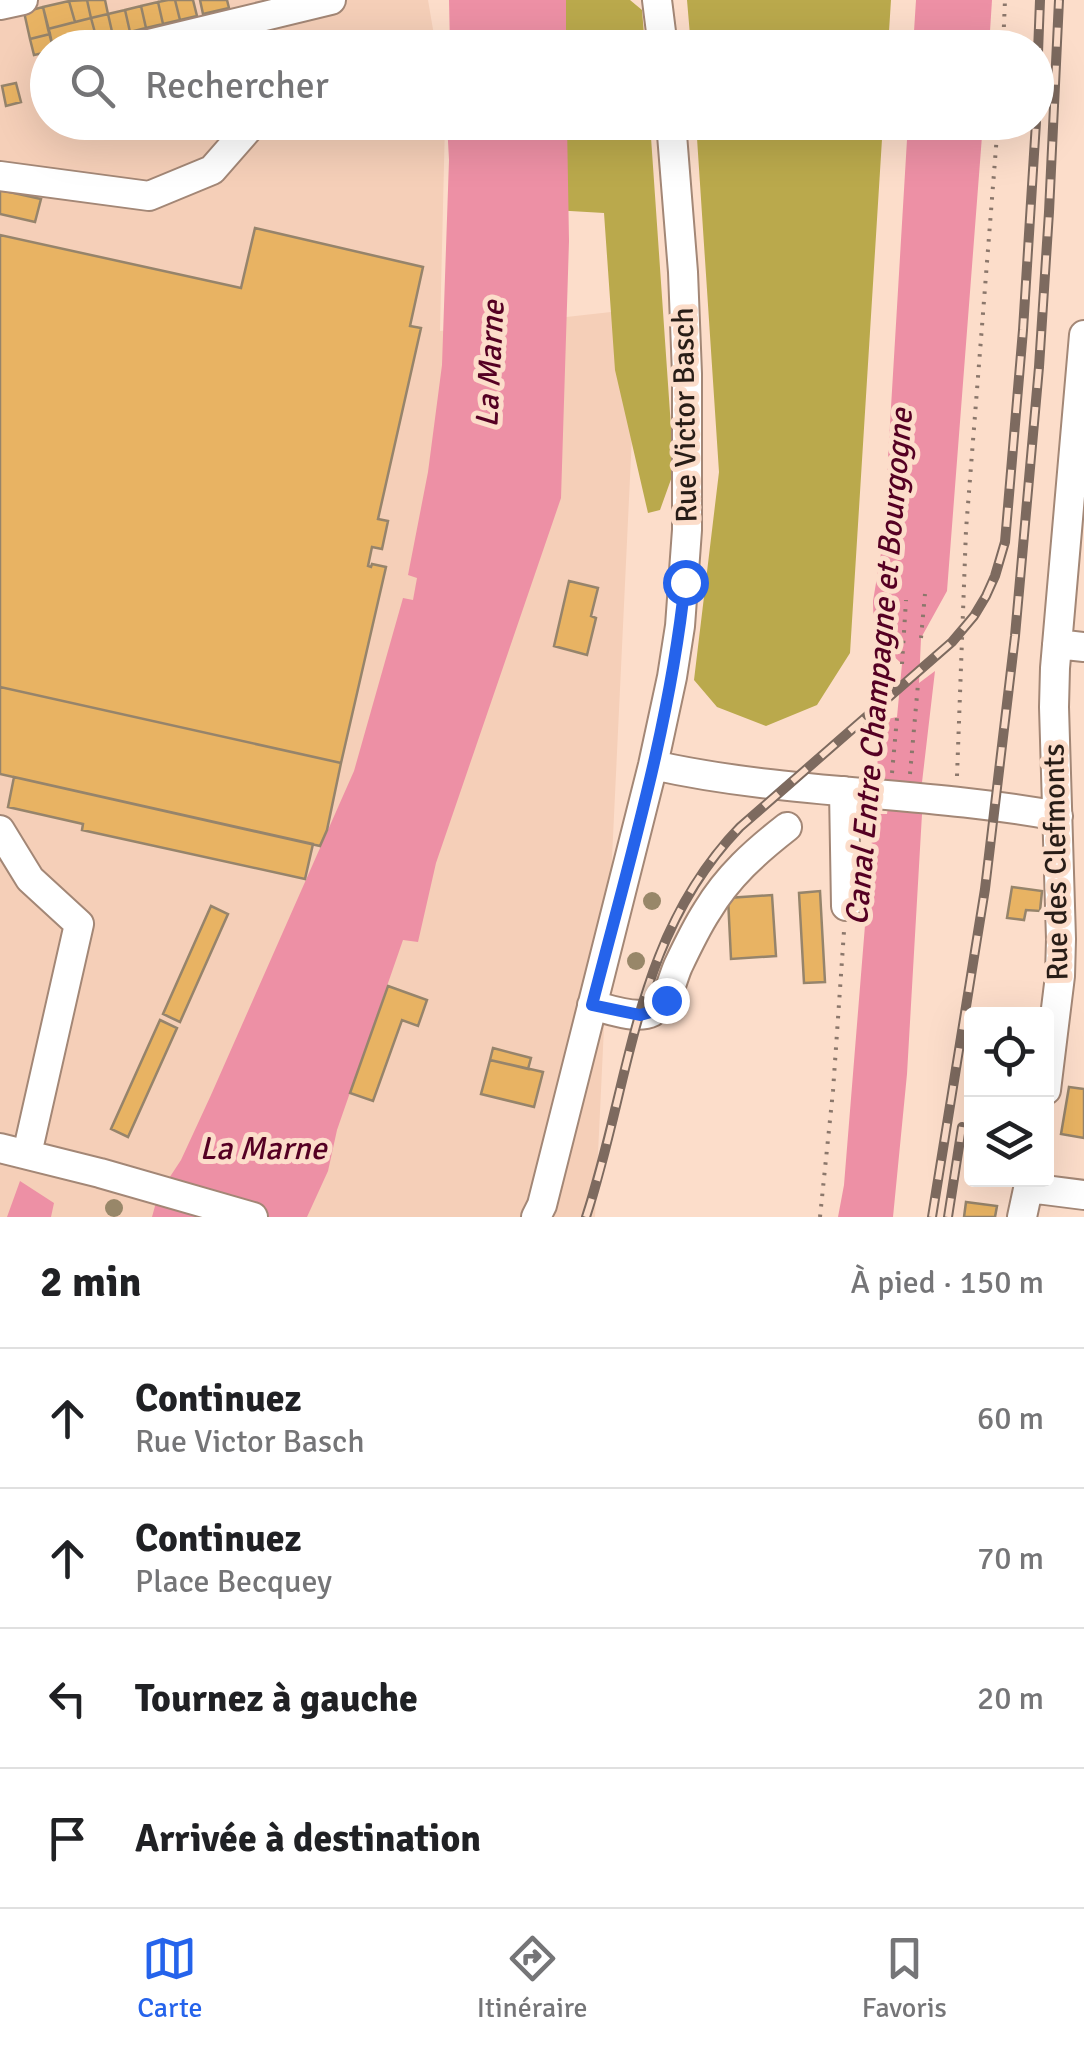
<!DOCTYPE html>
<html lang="fr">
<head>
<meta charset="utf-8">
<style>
  body { margin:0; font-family:Signika,sans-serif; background:#f6f6f6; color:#202124 }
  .controls { position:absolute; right:30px; bottom:30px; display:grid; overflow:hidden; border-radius:10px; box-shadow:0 10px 40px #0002 }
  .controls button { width:90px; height:90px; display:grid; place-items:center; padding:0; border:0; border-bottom:2px solid #e0e0e0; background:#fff; color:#202124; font:50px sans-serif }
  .stop { position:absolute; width:30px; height:30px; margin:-22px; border:8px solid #2563eb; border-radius:50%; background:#fff }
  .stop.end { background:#2563eb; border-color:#fff; box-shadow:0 2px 10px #0008 }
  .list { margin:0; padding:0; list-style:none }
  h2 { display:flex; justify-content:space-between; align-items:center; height:130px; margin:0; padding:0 40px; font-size:42px }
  h2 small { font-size:32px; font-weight:400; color:#757577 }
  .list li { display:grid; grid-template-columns:65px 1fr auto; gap:30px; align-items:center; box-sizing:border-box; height:140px; padding:0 40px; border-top:2px solid #e0e0e0 }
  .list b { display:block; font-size:38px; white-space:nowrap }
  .list p { margin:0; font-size:32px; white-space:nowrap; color:#757577 }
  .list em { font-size:32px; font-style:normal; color:#757577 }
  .icon { flex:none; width:55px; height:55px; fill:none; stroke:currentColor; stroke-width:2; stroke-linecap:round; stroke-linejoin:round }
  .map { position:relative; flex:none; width:1084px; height:1217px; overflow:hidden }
  .search { position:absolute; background:#fff; box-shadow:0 10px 40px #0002; left:30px; right:30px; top:30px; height:110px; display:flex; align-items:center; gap:25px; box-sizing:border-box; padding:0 35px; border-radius:55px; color:#757577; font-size:38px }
  .sheet { height:690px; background:#fff }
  nav { display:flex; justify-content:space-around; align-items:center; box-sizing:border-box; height:140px; border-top:2px solid #e0e0e0; background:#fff; font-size:28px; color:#757577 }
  nav a { display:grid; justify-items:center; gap:5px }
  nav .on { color:#2563eb }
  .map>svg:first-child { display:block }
  .built { fill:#f5cfb8 }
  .forest { fill:#baa94c }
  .water { fill:#ed90a5 }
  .building { fill:#e8b363; stroke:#96846b; stroke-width:2.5 }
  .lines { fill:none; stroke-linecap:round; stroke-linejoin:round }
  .minor-casing { stroke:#a38776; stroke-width:32 }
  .path { stroke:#8b776b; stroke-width:4; stroke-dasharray:2.5 8; stroke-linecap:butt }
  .minor { stroke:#fff; stroke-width:28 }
  .rail-casing { stroke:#7d6a5f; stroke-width:10 }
  .rail { stroke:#fcddca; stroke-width:6; stroke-dasharray:19; stroke-linecap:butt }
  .tree { fill:#988769 }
  .route { stroke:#2563eb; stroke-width:12 }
  .labels { text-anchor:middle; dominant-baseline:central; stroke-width:10; stroke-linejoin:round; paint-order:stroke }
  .street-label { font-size:30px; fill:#281d17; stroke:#fcddca }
  .water-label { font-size:32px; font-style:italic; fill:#550023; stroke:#fcddca }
</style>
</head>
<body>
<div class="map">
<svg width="1084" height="1217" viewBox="0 0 1084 1217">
  <rect width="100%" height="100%" fill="#fcddca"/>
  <path class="built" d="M0,0h428l8,47 -388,1v74l397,1 -5,208 198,-22 -43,908h-595z"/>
  <path class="forest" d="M550,0h80l12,10 3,37h-94z
    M687,0h204l-3,47h-197z
    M552,123h98l24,348 -14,39 -12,3 -33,-143 -11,-157 -51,-3z
    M696,123h187l-33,530 -33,52 -51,21 -49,-19 -23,-27 25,-208z"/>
  <path class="water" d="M449,0h117v47h-116z
    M916,0h76l-3,47h-76z
    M447,123h120l2,118 -8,257 -125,365 -18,79 -15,-2 -66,190 -9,41 -21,46h-155l6,-22 23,-35 30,-65 143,-324 49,-173 10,2 4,-22 -9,-3 20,-103 14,-107 7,-205z
    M908,123h75l-36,468 -26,47 -2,45 16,-12 -14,120 -14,19 15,4 -15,260 -14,143h-55l6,-32 30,-371h13l4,-26 -13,-3 -1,-44 10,-22 10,-2 5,-53 -28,-26 -1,-37 10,-60z
    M20,1181l34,22 -3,14h-44z"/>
  <path class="building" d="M87,0h18l3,14 -17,4z
    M87,0l4,18 -16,4 -6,-21z
    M168,0h7l5,20 -17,4 -5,-22z
    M175,0h18l4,16 -17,4z
    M200,0h27l2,8 -26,6z
    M69,1l6,21 -27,7 -5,-22z
    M158,2l5,22 -17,4 -5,-22z
    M141,6l5,22 -16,4 -5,-22z
    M43,7l7,27 -20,5 -6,-27z
    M125,10l5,22 -17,4 -5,-22z
    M108,14l5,22 -16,4 -6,-22z
    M91,18l6,22 -32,8h-12l-5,-19z
    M50,34l3,14h-5v4l-14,3 -4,-16z
    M16,83l5,19 -15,4 -4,-20z
    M0,190l41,9 -6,23 -35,-8z
    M255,228l168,39 -13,59 11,2 -43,191 10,2 -6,28 -10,-2 -4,19 3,1 1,-3 14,3 -45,196 -341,-76v-452l241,53z
    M569,581l29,7 -7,28 5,2 -9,37 -33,-9z
    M0,687l341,76 -14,67 -7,16 -320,-72z
    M14,777l299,67 -8,35 -223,-49 1,-6 -75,-17z
    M1012,887l30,4 -2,20 -14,-1 -2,10 -17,-2z
    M820,891l5,91 -21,1 -5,-90z
    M772,895l4,61 -45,3 -3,-61z
    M211,906l17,8 -48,108 -17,-8z
    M388,986l39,14 -9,26 -16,-6 -29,81 -23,-8z
    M160,1020l17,8 -49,109 -17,-8z
    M493,1048l38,10 -3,11 -38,-9z
    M490,1060l53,12 -9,35 -53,-13z
    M1069,1087l15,2v49l-23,-4z
    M966,1202l31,4 -2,11h-31z"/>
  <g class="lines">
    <defs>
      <path id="minor" d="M657,0l6,48
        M0,5l23,-5
        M132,48l199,-48
        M0,176l149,20 63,-26 42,-48
        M1057,644l27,3
        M653,765c133,30 271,26 405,51
        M844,791l2,115
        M0,830l30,49 49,45 -52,230
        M592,1005c16,4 44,15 60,7 17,-10 19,-30 26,-46 9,-19 18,-38 29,-55 21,-35 48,-59 80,-84
        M1046,1090l14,-114 1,-37 -7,-232 1,-39 29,-333
        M0,1148l100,25 153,44
        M1029,1188l55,7
        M536,1217l6,-12 111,-440 19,-88 8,-51 7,-96v-156l-4,-102 -12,-150
        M1022,1217l8,-37"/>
    </defs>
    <use href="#minor" class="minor-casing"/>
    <path class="path" d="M1003,48l2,-48
      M921,638l4,-44
      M902,664l4,-64
      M892,773l5,-55
      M910,774l8,-90
      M957,776l9,-246 32,-408
      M820,1217l13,-126 11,-160"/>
    <use href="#minor" class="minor"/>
    <defs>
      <path id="rail" d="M1036,105l4,-105
        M586,1217c45,-137 48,-280 154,-390l212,-185 22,-26 12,-20 9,-20 10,-34 18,-212 13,-208
        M932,1217l53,-328 30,-253 24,-269 10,-155 10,-212
        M948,1217l14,-90"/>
    </defs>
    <use href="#rail" class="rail-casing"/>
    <use href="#rail" class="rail"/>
  </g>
  <g class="tree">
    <circle cx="652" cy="901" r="9"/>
    <circle cx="636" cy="961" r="9"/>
    <circle cx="114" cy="1208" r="9"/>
  </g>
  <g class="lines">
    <path class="route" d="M666,1000l-15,12 -11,3 -48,-10c36,-140 78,-279 93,-423"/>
  </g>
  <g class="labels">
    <g class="street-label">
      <text transform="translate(685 415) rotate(-91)">Rue Victor Basch</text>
      <text transform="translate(1056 862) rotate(-91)">Rue des Clefmonts</text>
    </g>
    <g class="water-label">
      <text transform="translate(490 364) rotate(-87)">La Marne</text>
      <text transform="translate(879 667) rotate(-85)">Canal Entre Champagne et Bourgogne</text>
      <text x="263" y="1148">La Marne</text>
    </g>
  </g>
</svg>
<div class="controls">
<button><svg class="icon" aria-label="locate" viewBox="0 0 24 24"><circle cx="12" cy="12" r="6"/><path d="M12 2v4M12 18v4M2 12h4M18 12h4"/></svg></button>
<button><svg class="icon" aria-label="layers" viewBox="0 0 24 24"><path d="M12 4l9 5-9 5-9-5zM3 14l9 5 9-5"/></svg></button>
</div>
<div class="stop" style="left:685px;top:582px"></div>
<div class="stop end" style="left:666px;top:1000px"></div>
<div class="search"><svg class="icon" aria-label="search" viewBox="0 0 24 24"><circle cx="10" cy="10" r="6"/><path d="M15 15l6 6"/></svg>Rechercher</div>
</div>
<section class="sheet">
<h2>2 min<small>À pied · 150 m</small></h2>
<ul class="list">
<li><svg class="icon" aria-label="ahead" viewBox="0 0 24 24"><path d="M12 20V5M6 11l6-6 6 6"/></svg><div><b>Continuez</b><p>Rue Victor Basch</p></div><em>60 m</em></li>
<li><svg class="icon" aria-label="ahead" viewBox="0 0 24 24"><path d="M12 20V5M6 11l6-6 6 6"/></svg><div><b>Continuez</b><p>Place Becquey</p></div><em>70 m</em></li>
<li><svg class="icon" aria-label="left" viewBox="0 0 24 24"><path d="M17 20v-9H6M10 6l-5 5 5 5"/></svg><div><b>Tournez à gauche</b></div><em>20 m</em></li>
<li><svg class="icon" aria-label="arrive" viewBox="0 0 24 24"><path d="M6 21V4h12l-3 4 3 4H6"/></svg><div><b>Arrivée à destination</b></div></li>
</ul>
</section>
<nav>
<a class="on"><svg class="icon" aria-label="map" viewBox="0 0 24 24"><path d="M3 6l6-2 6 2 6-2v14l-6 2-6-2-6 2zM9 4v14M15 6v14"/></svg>Carte</a>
<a><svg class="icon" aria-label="directions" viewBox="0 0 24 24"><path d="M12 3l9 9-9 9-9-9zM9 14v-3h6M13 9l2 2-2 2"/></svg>Itinéraire</a>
<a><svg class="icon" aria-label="saved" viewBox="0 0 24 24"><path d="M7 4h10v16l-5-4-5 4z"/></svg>Favoris</a>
</nav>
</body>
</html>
